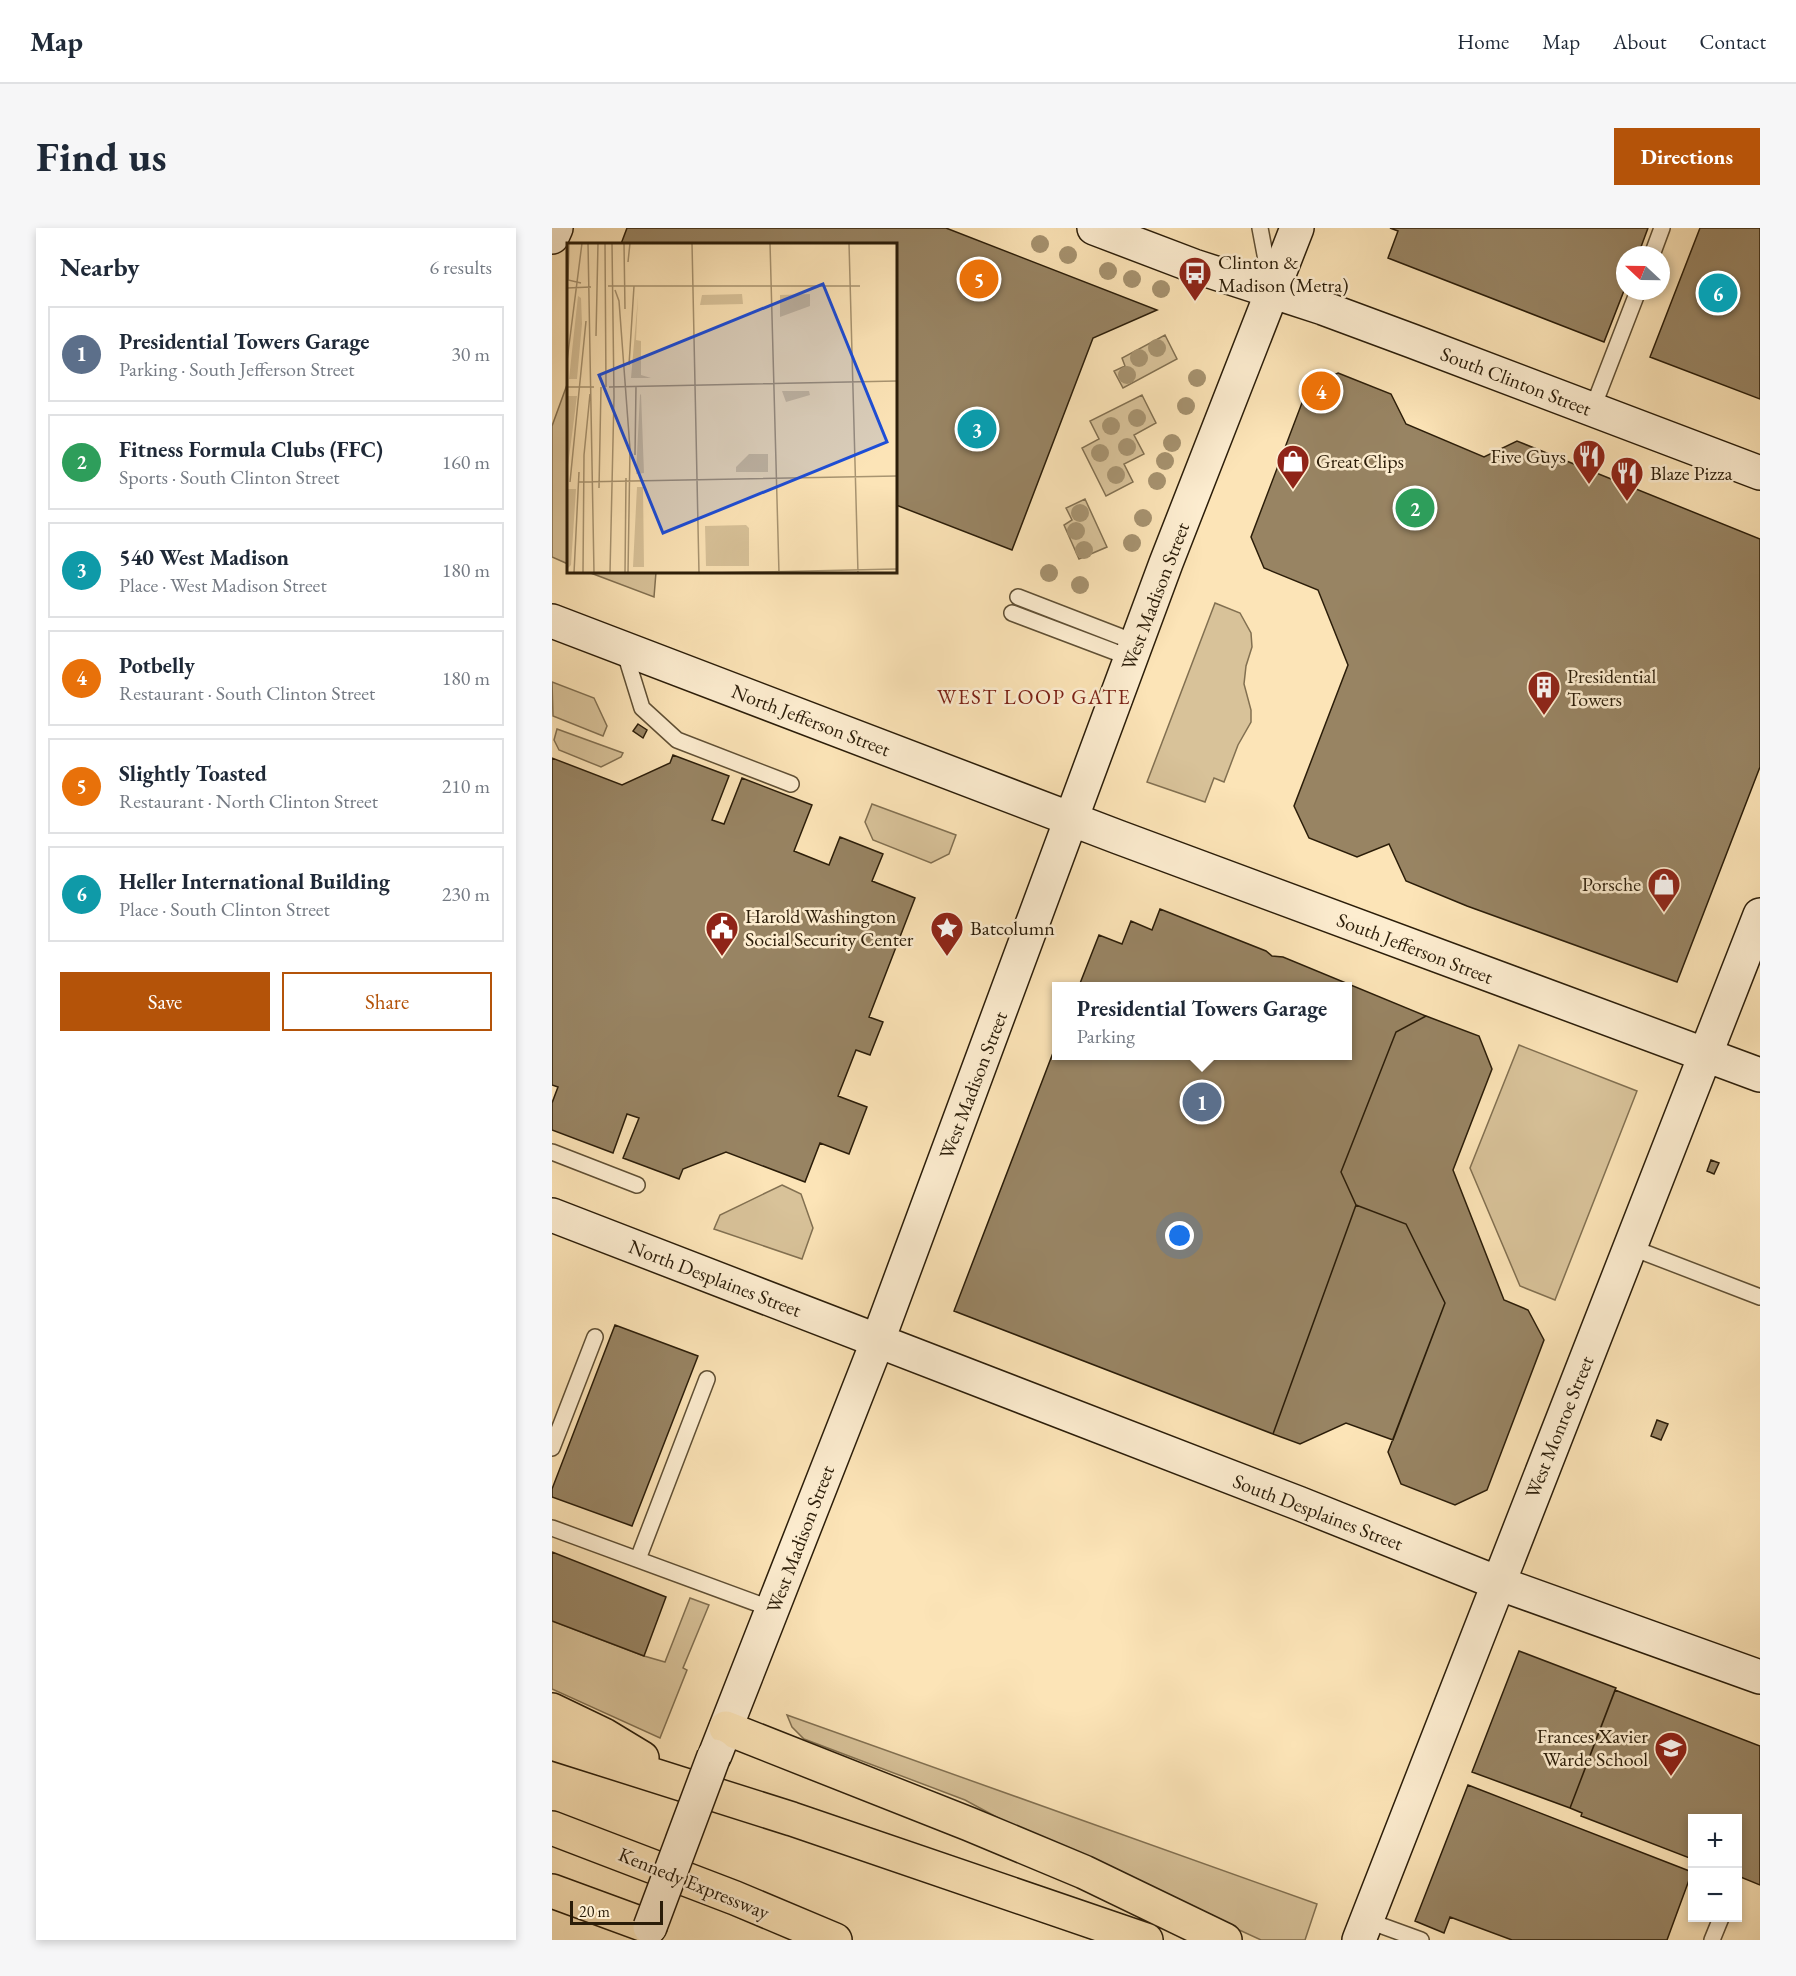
<!DOCTYPE html>
<html lang="en">
<head>
<meta charset="utf-8">
<style>
  body { margin:0; font-family:"EB Garamond",serif; background:#f6f6f7; color:#1f2937 }
  .controls { position:absolute; right:18px; bottom:18px; display:grid; overflow:hidden; border-radius:0px; box-shadow:0 3px 9px #0003 }
  .controls button { width:54px; height:54px; display:grid; place-items:center; padding:0; border:0; border-bottom:2px solid #e0e1e3; background:#fff; color:#1f2937; font:30px sans-serif }
  .compass { position:absolute; left:1064px; top:18px; width:54px; height:54px; border-radius:50%; background:#fff; box-shadow:0 3px 9px #0003; rotate:292deg }
  .scale { position:absolute; left:18px; bottom:15px; width:93px; box-sizing:border-box; padding-left:6px; border:3px solid #2b1d09; border-top:0; font-size:16px; line-height:21px; white-space:nowrap; color:#2b1d09; -webkit-text-stroke:4px #fdedd0; paint-order:stroke }
  .you { position:absolute; left:628px; top:1008px; width:21px; height:21px; margin:-15px; border:4px solid #fff; border-radius:50%; background:#1a73e8; box-shadow:0 0 0 9px #1a73e833 }
  .badge { display:grid; place-items:center; width:39px; height:39px; border-radius:50%; background:#b45309; color:#fff; font-size:20px; font-weight:700 }
  .pin { position:absolute; translate:-50% -50%; border:3px solid #fff; box-shadow:0 2px 6px #0006 }
  .popup { position:absolute; left:500px; top:754px; width:300px; height:78px; box-sizing:border-box; display:grid; place-content:center; border-radius:0px; background:#fff; filter:drop-shadow(0 2px 4px #0005); font-size:20px; white-space:nowrap; color:#747a83 }
  .popup b { font-size:22px; color:#1f2937 }
  .popup::after { content:''; position:absolute; left:50%; top:100%; margin-left:-12px; border:12px solid transparent; border-top-color:#fff }
  .list { margin:0; padding:0; list-style:none }
  h2 { display:flex; justify-content:space-between; align-items:center; height:78px; margin:0; padding:0 24px; font-size:26px }
  h2 small { font-size:20px; font-weight:400; color:#747a83 }
  .list li { display:grid; grid-template-columns:39px 1fr auto; gap:18px; align-items:center; box-sizing:border-box; height:96px; margin:0 12px 12px; padding:0 12px; border:2px solid #e0e1e3; border-radius:0px }
  .list b { display:block; font-size:22px; white-space:nowrap }
  .list p { margin:0; font-size:20px; white-space:nowrap; color:#747a83 }
  .list em { font-size:20px; font-style:normal; color:#747a83 }
  .actions { display:flex; gap:12px; padding:18px 24px }
  .actions a { flex:1; padding:14px 0; border:2px solid #b45309; border-radius:0px; text-align:center; font-size:21px; color:#b45309 }
  .actions .main { background:#b45309; color:#fff }
  .map { position:relative; flex:none; width:1208px; height:1712px; overflow:hidden; border-radius:0px }
  header { display:flex; align-items:center; gap:36px; box-sizing:border-box; height:84px; padding:0 30px; background:#fff; border-bottom:2px solid #e0e1e3 }
  header strong { font-size:28px }
  nav { display:flex; gap:33px; margin-inline-start:auto; font-size:21px }
  .intro { display:flex; align-items:center; justify-content:space-between; box-sizing:border-box; height:144px; padding:0 36px }
  h1 { margin:0; font-size:42px }
  .button { padding:15px 27px; border-radius:0px; background:#b45309; color:#fff; font-size:21px; font-weight:700 }
  main { display:flex; gap:36px; padding:0 36px }
  aside { flex:1; background:#fff; border-radius:0px; box-shadow:0 3px 9px #0003 }
  .map>svg:first-child { display:block }
  .green { fill:#d8c299; stroke:#827051; stroke-width:1.5 }
  .building { fill:#988463; stroke:#2b1d09; stroke-width:1.5 }
  .lines { fill:none; stroke-linecap:round; stroke-linejoin:round }
  .service-casing { stroke:#5f4f34; stroke-width:18 }
  .secondary-casing { stroke:#2b1d09; stroke-width:36 }
  .motorway-casing { stroke:#2b1d09; stroke-width:36 }
  .service { stroke:#fdedd0; stroke-width:15 }
  .secondary { stroke:#fdedd0; stroke-width:33 }
  .motorway { stroke:#fce4b7; stroke-width:33 }
  .secondary-bridge-casing { stroke:#2b1d09; stroke-width:36; stroke-linecap:butt }
  .secondary-bridge { stroke:#fdedd0; stroke-width:33 }
  .tree { fill:#a6926f }
  .labels { text-anchor:middle; dominant-baseline:central; stroke-width:5; stroke-linejoin:round; paint-order:stroke }
  .poi-label { font-size:20px; fill:#2b1d09; stroke:#fdedd0; text-anchor:start }
  .street-label { font-size:20px; fill:#2b1d09; stroke:#fdedd0 }
  .neighbourhood-label { font-size:21px; letter-spacing:1.5px; fill:#7a1f14; stroke:#fdedd0 }
  .inset-road { fill:none; stroke:#a89471; stroke-width:1.5 }
  .view { fill:#1d4ed8; fill-opacity:0.15; stroke:#1d4ed8; stroke-width:3 }
  .inset-edge { fill:none; stroke:#2b1d09; stroke-width:3 }
</style>
</head>
<body>
<header>
<strong>Map</strong>
<nav><a>Home</a><a>Map</a><a>About</a><a>Contact</a></nav>
</header>
<div class="intro"><h1>Find us</h1><a class="button">Directions</a></div>
<main>
<aside>
<h2>Nearby<small>6 results</small></h2>
<ul class="list">
<li><span class="badge" style="background:#5c6f8a">1</span><div><b>Presidential Towers Garage</b><p>Parking · South Jefferson Street</p></div><em>30 m</em></li>
<li><span class="badge" style="background:#2e9e5b">2</span><div><b>Fitness Formula Clubs (FFC)</b><p>Sports · South Clinton Street</p></div><em>160 m</em></li>
<li><span class="badge" style="background:#0f9aa8">3</span><div><b>540 West Madison</b><p>Place · West Madison Street</p></div><em>180 m</em></li>
<li><span class="badge" style="background:#e8710a">4</span><div><b>Potbelly</b><p>Restaurant · South Clinton Street</p></div><em>180 m</em></li>
<li><span class="badge" style="background:#e8710a">5</span><div><b>Slightly Toasted</b><p>Restaurant · North Clinton Street</p></div><em>210 m</em></li>
<li><span class="badge" style="background:#0f9aa8">6</span><div><b>Heller International Building</b><p>Place · South Clinton Street</p></div><em>230 m</em></li>
</ul>
<div class="actions"><a class="main">Save</a><a>Share</a></div>
</aside>
<div class="map">
<svg width="1208" height="1712" viewBox="0 0 1208 1712">
  <rect width="100%" height="100%" fill="#fce4b7"/>
  <filter id="stains"><feTurbulence type="fractalNoise" baseFrequency=".00333" numOctaves="4"/><feColorMatrix values="0 0 0 0 .2 0 0 0 0 .09 0 0 0 0 .02 0 0 0 .5 -.17"/></filter>
  <radialGradient id="worn" r=".72"><stop offset=".6" stop-color="#630" stop-opacity="0"/><stop offset="1" stop-color="#630" stop-opacity=".3"/></radialGradient>
  <path class="green" d="M613,107l12,24 -54,29 -9,-17 11,-5 -3,-8z
    M16,154v182l-16,-7v-131z
    M590,167l14,28 -22,12 10,19 -20,10 9,18 -27,14 -24,-48 17,-9 -9,-18z
    M533,271l22,48 -28,12 -15,-34 8,-5 -6,-12z
    M36,344h68l-2,25z
    M663,375l25,10 11,20 1,14 -6,19 -2,18 7,26v12l-13,23 -14,37 -10,-4 -9,24 -58,-20z
    M0,454l42,16 13,28 -4,10 -50,-20z
    M5,501l66,24 -2,4 -20,10 -42,-17 -5,-10z
    M320,576l84,31 -7,19 -18,9 -58,-23 -8,-18z
    M967,817l118,46 -82,209 -35,-14 -50,-118z
    M230,957l19,9 12,34 -11,31 -88,-30 6,-14z
    M138,1370l19,7 -26,63 4,2 -27,68 -108,-49v-68l92,35 21,6z
    M235,1487l530,189 -12,36h-44l-246,-113 -50,-27 -161,-61 -12,-12z"/>
  <path class="building" d="M75,0h319l211,82 -64,28 -81,212 -116,-45v-261h-275z
    M838,0h258l-10,27h-13v33l-21,54 -216,-84 10,-27z
    M1148,0h60v171l-110,-42z
    M786,145l53,21 15,30 78,33 33,-16 243,98v228l-83,215 -210,-76 -61,-25 -17,-37 -32,13 -48,-19 -15,-32 54,-141 -30,-75 -54,-22 -13,-31 57,-150z
    M86,496l9,6 -4,8 -10,-7z
    M121,527l56,21 -17,44 12,4 18,-46 70,27 -18,46 35,14 11,-28 43,17 -11,27 43,17 -46,119 14,5 -13,33 -14,-5 -18,46 29,11 -18,47 -29,-11 -15,39 -79,-30 -43,17 -4,10 -56,-21 16,-40 -12,-4 -14,39 -61,-23v-27l6,-16 -6,-2v-327l70,27 48,-22z
    M608,681l106,42 6,5 11,1 143,59 -30,16 -55,140 15,33 -83,229 -319,-123 102,-266v11h291v-70h-268l20,-51 23,9 9,-23 21,9z
    M874,788l53,20 13,33 -39,101 51,130 24,10 16,30 -57,150 -32,15 -54,-21 -13,-32 57,-149 -39,-79 -50,-19 -15,-33 55,-140z
    M1159,932l8,3 -5,11 -7,-3z
    M804,977l50,19 39,79 -52,137 -47,-17 -46,21 -27,-10z
    M63,1097l83,31 -66,170 -80,-29v-8z
    M1105,1192l11,4 -7,16 -10,-4z
    M0,1324l114,45 -22,59 -92,-35z
    M967,1423l97,37 -46,120 -98,-36z
    M1063,1462l145,56v139l-22,-9v-58h-46v41l-111,-43 1,-3 -12,-5z
    M916,1557l224,87 -25,68h-155l-62,-23 -6,16 -29,-12z"/>
  <g class="lines">
    <defs>
      <path id="service" d="M708,0l10,53
        M1100,27l10,-27
        M1040,182l46,-119
        M466,369l119,46
        M460,385l119,45
        M72,422l18,58 35,32 114,44
        M0,924l85,33
        M1078,1019l130,50
        M0,1220l43,-111
        M0,1300l220,81
        M86,1331l69,-180
        M814,1692l55,20
        M1160,1712l9,-22"/>
      <path id="secondary" d="M542,0l100,38 129,42 89,33 348,132
        M0,9l4,-9
        M0,393l566,216 642,238
        M0,987l746,288 200,80 262,94
        M163,1527l163,-415 288,-777 131,-335
        M807,1712l401,-1025"/>
      <path id="motorway" d="M0,1482l52,25 38,23
        M174,1500l243,96 115,48 141,68
        M0,1515l240,76 354,121
        M0,1600l183,70 100,42
        M0,1663l98,36"/>
    </defs>
    <use href="#service" class="service-casing"/>
    <use href="#secondary" class="secondary-casing"/>
    <use href="#motorway" class="motorway-casing"/>
    <use href="#service" class="service"/>
    <use href="#secondary" class="secondary"/>
    <use href="#motorway" class="motorway"/>
    <defs>
      <path id="secondary-bridge" d="M98,1699l64,-171"/>
    </defs>
    <use href="#secondary-bridge" class="secondary-bridge-casing"/>
    <use href="#secondary-bridge" class="secondary-bridge"/>
  </g>
  <g class="tree">
    <circle cx="488" cy="16" r="9"/>
    <circle cx="516" cy="27" r="9"/>
    <circle cx="556" cy="43" r="9"/>
    <circle cx="580" cy="51" r="9"/>
    <circle cx="609" cy="61" r="9"/>
    <circle cx="605" cy="120" r="9"/>
    <circle cx="587" cy="130" r="9"/>
    <circle cx="575" cy="147" r="9"/>
    <circle cx="645" cy="150" r="9"/>
    <circle cx="634" cy="178" r="9"/>
    <circle cx="585" cy="190" r="9"/>
    <circle cx="559" cy="198" r="9"/>
    <circle cx="620" cy="215" r="9"/>
    <circle cx="575" cy="219" r="9"/>
    <circle cx="548" cy="225" r="9"/>
    <circle cx="613" cy="233" r="9"/>
    <circle cx="564" cy="247" r="9"/>
    <circle cx="605" cy="253" r="9"/>
    <circle cx="528" cy="285" r="9"/>
    <circle cx="591" cy="290" r="9"/>
    <circle cx="524" cy="303" r="9"/>
    <circle cx="580" cy="315" r="9"/>
    <circle cx="532" cy="322" r="9"/>
    <circle cx="497" cy="345" r="9"/>
    <circle cx="528" cy="357" r="9"/>
  </g>
  <defs>
    <symbol id="bus-pin" viewBox="-11 -11 22 30"><path d="M0 17L-7.5 6A9.5 9.5 0 1 1 7.5 6Z" fill="#8f2418" stroke="#fdedd0"/><path d="M-5-6H5V4H4V6H2V4H-2V6H-4V4H-5ZM-3.5-4V0h7V-4ZM-3.5 1.2v1.5H-2V1.2ZM2 1.2v1.5H3.5V1.2Z" fill="#fff"/></symbol>
    <symbol id="restaurant-pin" viewBox="-11 -11 22 30"><path d="M0 17L-7.5 6A9.5 9.5 0 1 1 7.5 6Z" fill="#8f2418" stroke="#fdedd0"/><path d="M-5-6h1v4h1v-4h1v4h1v-4h1v5L-1.5 .5V6h-2V.5L-5-1ZM5-6V6H3V1.5H1.5Q1.5-4 5-6Z" fill="#fff"/></symbol>
    <symbol id="shop-pin" viewBox="-11 -11 22 30"><path d="M0 17L-7.5 6A9.5 9.5 0 1 1 7.5 6Z" fill="#8f2418" stroke="#fdedd0"/><path d="M-5-2.5h2.3a2.7 3.5 0 0 1 5.4 0H5L5.5 6h-11ZM-1.5-2.5h3a1.5 2.3 0 0 0-3 0Z" fill="#fff"/></symbol>
    <symbol id="building-pin" viewBox="-11 -11 22 30"><path d="M0 17L-7.5 6A9.5 9.5 0 1 1 7.5 6Z" fill="#8f2418" stroke="#fdedd0"/><path d="M-4-6H4V6H1V3H-1V6H-4ZM-2.5-4.3h1.7v1.8h-1.7ZM.8-4.3h1.7v1.8H.8ZM-2.5-1h1.7V.8h-1.7ZM.8-1h1.7V.8H.8Z" fill="#fff"/></symbol>
    <symbol id="civic-pin" viewBox="-11 -11 22 30"><path d="M0 17L-7.5 6A9.5 9.5 0 1 1 7.5 6Z" fill="#8f2418" stroke="#fdedd0"/><path d="M-.6-6.5H3V-4.5H.6V-3L4-1V1h2V6H-6V1h2V-1L-.6-3ZM-1.2 2.5V6h2.4V2.5Z" fill="#fff"/></symbol>
    <symbol id="sight-pin" viewBox="-11 -11 22 30"><path d="M0 17L-7.5 6A9.5 9.5 0 1 1 7.5 6Z" fill="#8f2418" stroke="#fdedd0"/><path d="M0-6L1.8-2.2L6-1.7L2.9 1.2L3.7 5.4L0 3.3L-3.7 5.4L-2.9 1.2L-6-1.7L-1.8-2.2Z" fill="#fff"/></symbol>
    <symbol id="school-pin" viewBox="-11 -11 22 30"><path d="M0 17L-7.5 6A9.5 9.5 0 1 1 7.5 6Z" fill="#8f2418" stroke="#fdedd0"/><path d="M0-5L7-2L0 1L-7-2ZM-4 1L0 2.5L4 1V4Q0 6-4 4Z" fill="#fff"/></symbol>
  </defs>
  <g fill-rule="evenodd">
    <use href="#bus-pin" x="624" y="26" width="38" height="52"/>
    <use href="#restaurant-pin" x="1018" y="209" width="38" height="52"/>
    <use href="#shop-pin" x="722" y="214" width="38" height="52"/>
    <use href="#restaurant-pin" x="1056" y="226" width="38" height="52"/>
    <use href="#building-pin" x="973" y="440" width="38" height="52"/>
    <use href="#shop-pin" x="1093" y="637" width="38" height="52"/>
    <use href="#civic-pin" x="151" y="681" width="38" height="52"/>
    <use href="#sight-pin" x="376" y="681" width="38" height="52"/>
    <use href="#school-pin" x="1100" y="1501" width="38" height="52"/>
  </g>
  <g class="labels">
    <g class="poi-label">
      <text x="666" y="34">Clinton &amp;<tspan x="666" dy="23">Madison (Metra)</tspan></text>
      <text x="1014" y="228" text-anchor="end">Five Guys</text>
      <text x="764" y="233">Great Clips</text>
      <text x="1098" y="245">Blaze Pizza</text>
      <text x="1015" y="448">Presidential<tspan x="1015" dy="23">Towers</tspan></text>
      <text x="1089" y="656" text-anchor="end">Porsche</text>
      <text x="193" y="688">Harold Washington<tspan x="193" dy="23">Social Security Center</tspan></text>
      <text x="418" y="700">Batcolumn</text>
      <text x="1096" y="1508" text-anchor="end">Frances Xavier<tspan x="1096" dy="23">Warde School</tspan></text>
    </g>
    <g class="street-label">
      <text transform="translate(964 153) rotate(21)">South Clinton Street</text>
      <text transform="translate(603 368) rotate(-69)">West Madison Street</text>
      <text transform="translate(259 492) rotate(21)">North Jefferson Street</text>
      <text transform="translate(863 720) rotate(21)">South Jefferson Street</text>
      <text transform="translate(421 857) rotate(-69)">West Madison Street</text>
      <text transform="translate(163 1050) rotate(21)">North Desplaines Street</text>
      <text transform="translate(1007 1199) rotate(-68)">West Monroe Street</text>
      <text transform="translate(766 1284) rotate(21)">South Desplaines Street</text>
      <text transform="translate(248 1311) rotate(-69)">West Madison Street</text>
      <text transform="translate(142 1655) rotate(22)">Kennedy Expressway</text>
    </g>
    <g class="neighbourhood-label">
      <text x="482" y="468">WEST LOOP GATE</text>
    </g>
  </g>
  <g transform="translate(15 15)">
    <rect width="330" height="330" fill="#fce4b7"/>
    <path d="M175,51l1,10 -43,1 2,-10zM243,51v12l-30,11v-22zM11,53l3,2 1,26 -5,55h-8zM71,54l-2,43 5,1v34l10,3h-20zM215,148h27l1,4 -24,7zM74,151l3,79 -8,1 4,-79zM0,153h10l-10,77zM182,211h19v18h-32v-5zM70,244h6l1,80h-11zM0,246h9l-5,76 -4,4zM179,282l3,3v38h-43l-1,-40z" fill="#d8c299"/>
    <path class="inset-road" d="M2,0l-1,37 13,3M21,0l6,330M38,0l1,144M57,0l1,66M125,0l7,330M203,0l9,330M282,0l9,330M61,19l2,-19M41,43h252M0,45l24,-1M48,47l4,11 11,148 -2,124M29,93l2,-93M0,118l15,-118M62,122l5,-79M0,144h27M42,144l288,-6M68,212l1,-69M3,239l16,-161M12,239l318,-6M32,245l2,-101M7,330l5,-101M16,330l1,-118 6,-61M43,330l4,-176 -2,-154M58,330l1,-95M144,330l186,-4"/>
    <path class="view" d="M256,41l64,158 -224,91 -64,-158z"/>
    <rect width="330" height="330" class="inset-edge"/>
  </g>
  <rect width="100%" height="100%" filter="url(#stains)"/>
  <rect width="100%" height="100%" fill="url(#worn)"/>
</svg>
<div class="controls">
<button>+</button>
<button>−</button>
</div>
<svg class="compass" viewBox="-18 -18 36 36"><path d="M0-13l5 13h-10z" fill="#e53935"/><path d="M0 13l5-13h-10z" fill="#747a83"/></svg>
<div class="scale">20 m</div>
<div class="you"></div>
<div class="pin badge" style="left:650px;top:874px;background:#5c6f8a">1</div>
<div class="popup"><b>Presidential Towers Garage</b>Parking</div>
<div class="pin badge" style="left:863px;top:280px;background:#2e9e5b">2</div>
<div class="pin badge" style="left:425px;top:201px;background:#0f9aa8">3</div>
<div class="pin badge" style="left:769px;top:163px;background:#e8710a">4</div>
<div class="pin badge" style="left:427px;top:51px;background:#e8710a">5</div>
<div class="pin badge" style="left:1166px;top:65px;background:#0f9aa8">6</div>
</div>
</main>
</body>
</html>
